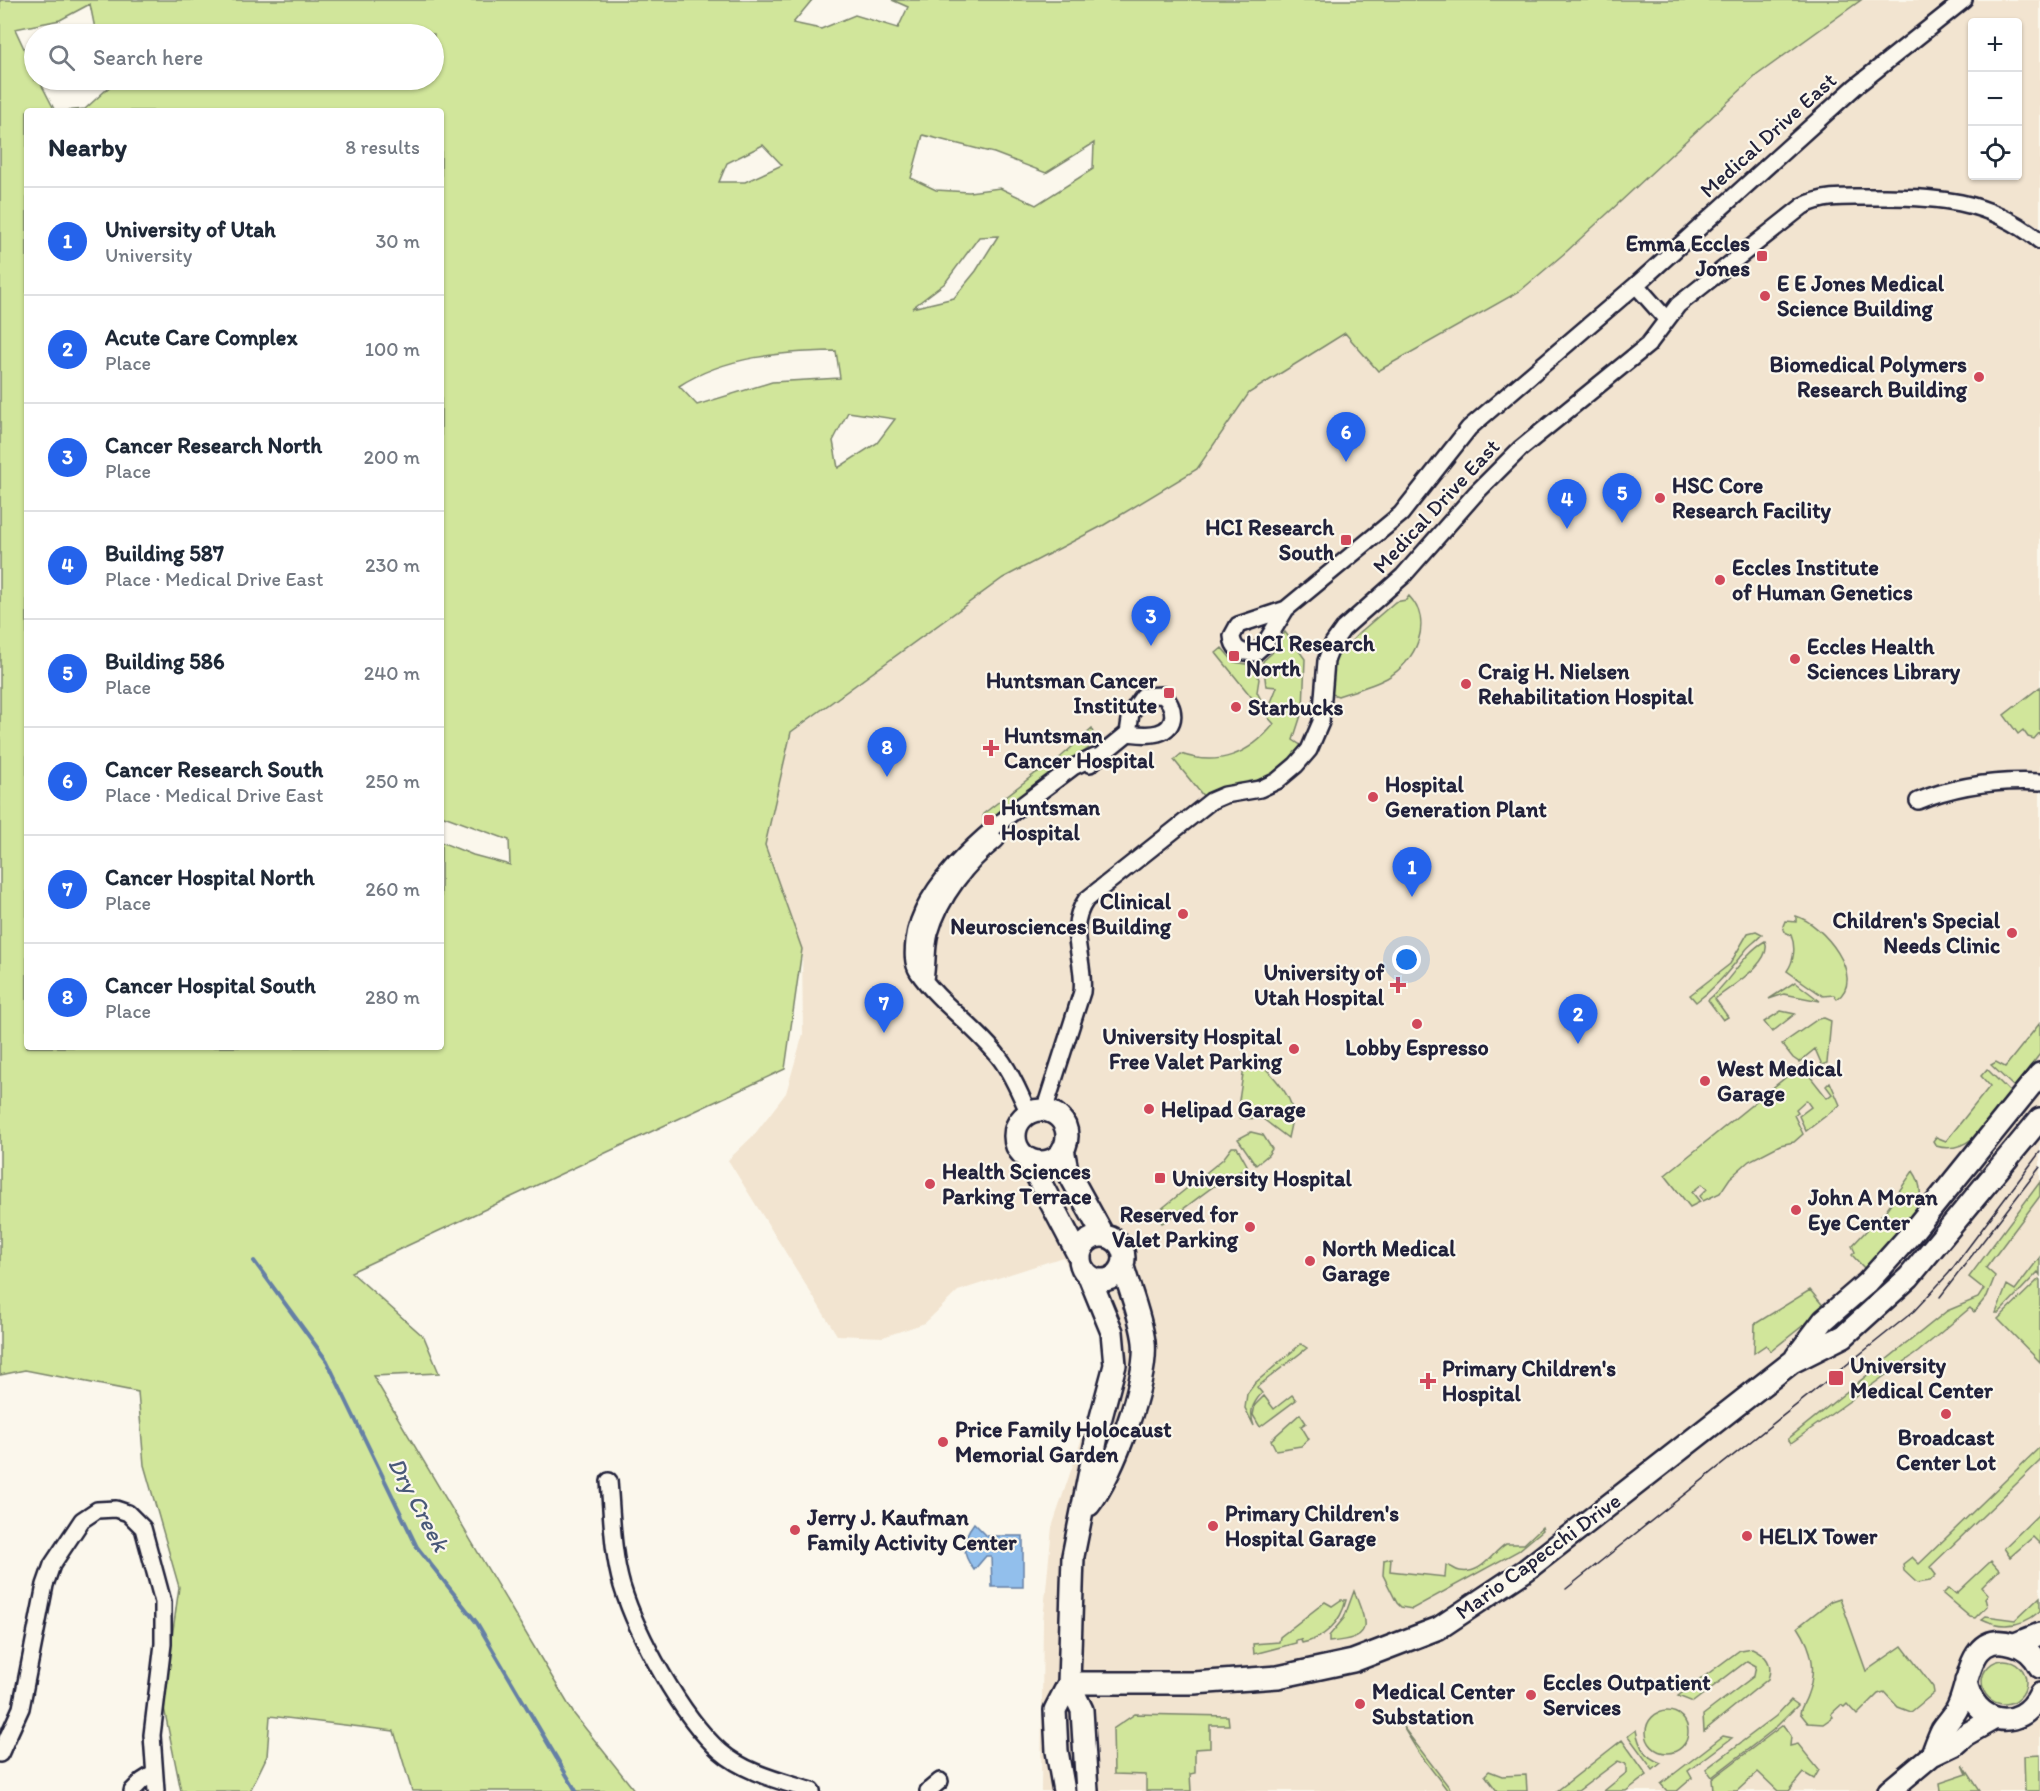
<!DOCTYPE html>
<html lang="en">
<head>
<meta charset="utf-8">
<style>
  body { margin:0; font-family:Itim,sans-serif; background:#f6f6f7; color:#1f2937 }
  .controls { position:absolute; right:18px; top:18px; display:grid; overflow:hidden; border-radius:6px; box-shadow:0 2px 4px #0004 }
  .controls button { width:54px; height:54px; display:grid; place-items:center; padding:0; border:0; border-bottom:2px solid #e0e1e3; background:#fff; color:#1f2937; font:30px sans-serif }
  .you { position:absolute; left:1407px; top:960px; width:21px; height:21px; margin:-15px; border:4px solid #fff; border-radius:50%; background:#1a73e8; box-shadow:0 0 0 9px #1a73e833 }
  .badge { display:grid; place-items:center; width:39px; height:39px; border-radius:50%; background:#2563eb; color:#fff; font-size:20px; font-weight:700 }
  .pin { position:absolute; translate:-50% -50px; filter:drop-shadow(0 2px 3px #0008) }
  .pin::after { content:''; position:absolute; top:32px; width:21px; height:18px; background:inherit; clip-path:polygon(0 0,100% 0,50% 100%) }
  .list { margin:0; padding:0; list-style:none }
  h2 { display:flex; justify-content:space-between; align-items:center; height:78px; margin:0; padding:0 24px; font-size:26px }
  h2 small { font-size:20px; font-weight:400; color:#747a83 }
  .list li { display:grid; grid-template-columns:39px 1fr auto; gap:18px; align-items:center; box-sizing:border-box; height:108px; padding:0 24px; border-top:2px solid #e0e1e3 }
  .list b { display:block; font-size:22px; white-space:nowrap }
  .list p { margin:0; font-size:20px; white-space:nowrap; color:#747a83 }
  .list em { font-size:20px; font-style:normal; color:#747a83 }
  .icon { flex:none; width:33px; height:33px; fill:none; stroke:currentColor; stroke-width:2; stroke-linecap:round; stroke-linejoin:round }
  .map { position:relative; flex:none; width:2040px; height:1791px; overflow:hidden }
  .search { position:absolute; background:#fff; box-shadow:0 2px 4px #0004; left:24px; top:24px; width:420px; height:66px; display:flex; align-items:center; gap:15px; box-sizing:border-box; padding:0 21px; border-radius:33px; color:#747a83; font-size:22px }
  .panel { position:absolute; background:#fff; box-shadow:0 2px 4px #0004; left:24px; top:108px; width:420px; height:942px; border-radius:6px }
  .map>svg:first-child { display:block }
  .built { fill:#f2e4d0; fill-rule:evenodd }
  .green { fill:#d1e69b; stroke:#7a846b; stroke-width:1.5; fill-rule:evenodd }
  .water { fill:#92bfec; stroke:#6580a5; stroke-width:1.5 }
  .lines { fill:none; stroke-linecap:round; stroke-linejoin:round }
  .stream { stroke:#6580a5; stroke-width:4 }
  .street-casing { stroke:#22223b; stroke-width:20 }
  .secondary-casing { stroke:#22223b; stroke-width:26 }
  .street { stroke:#fbf7ec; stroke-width:15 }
  .secondary { stroke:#fbf7ec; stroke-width:21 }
  .tram { stroke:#22223b; stroke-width:1.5 }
  .poi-dot { fill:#d1495b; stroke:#fbf7ec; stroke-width:2 }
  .labels { text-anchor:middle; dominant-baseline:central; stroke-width:4.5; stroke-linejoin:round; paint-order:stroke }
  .street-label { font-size:22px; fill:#22223b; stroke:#fbf7ec }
  .poi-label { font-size:22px; font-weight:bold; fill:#22223b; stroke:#fbf7ec; text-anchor:start }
  .water-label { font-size:24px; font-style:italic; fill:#495979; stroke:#fbf7ec }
</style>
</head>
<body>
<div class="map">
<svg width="2040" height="1791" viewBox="0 0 2040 1791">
  <rect width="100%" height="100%" fill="#fbf7ec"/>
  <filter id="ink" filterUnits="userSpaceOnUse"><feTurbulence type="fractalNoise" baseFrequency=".0167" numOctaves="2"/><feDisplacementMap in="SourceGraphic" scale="12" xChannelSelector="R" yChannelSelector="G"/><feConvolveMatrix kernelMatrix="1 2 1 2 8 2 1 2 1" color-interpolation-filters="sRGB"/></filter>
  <g filter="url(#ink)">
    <path class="built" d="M1861,0h179v1791h-999l2,-171 9,-93 41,-122 10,-44 -2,-27 -20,-45 -18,-32 -105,34 -33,32 -42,14 -46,-2 -109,-175 26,-25 32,-42 17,-59 -1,-85 -37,-104 26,-112 212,-155 101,-53 93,-56 52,-76 97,-61 32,39 142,-80 46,-39 191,-177zM1972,22h46v154h-46z"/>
    <path class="green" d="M0,0h812l-19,23 28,6 34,-14 43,13 10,-21 -16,-7h969l-104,75 -191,177 -46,39 -142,80 -33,-38 -96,60 -52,76 -93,56 -101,53 -212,154 -26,113 37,104 -17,120 -434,203 73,65 15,36 -66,3 201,338 61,77h-223l-18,-60 -124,-15 -3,40 -17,35h-69l-18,-88 16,-116 -35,-122 -6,-73 -113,-22 -25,5zM90,4l6,30h338v46h-317l-32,29 -21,2h377v704l68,25 1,25 -37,-10 -32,-13v205h-414v-936h28l-16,-31h-5v-10l-19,-41 45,-9zM923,135l71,18 52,20 48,-30 -1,26 -57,36 -36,-17 -31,4 -33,-2 -25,-12zM763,145l19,20 -37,17h-26l8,-19zM998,236l-22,35 -22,27 -42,10 33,-25 34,-46zM836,351l4,27 -68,4 -75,23 -18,-19c46,-30 104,-34 157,-35zM848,412l47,7 -18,24 -39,25 -5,-27z
      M1409,596c25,26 7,66 -22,82 -15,8 -34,13 -49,18l-6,-2 2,-34 24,-26 37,-32 11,-2z
      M1285,632l20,27 -2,50 -10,31 9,6c-33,46 -57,30 -98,51l-30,-37 7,-6c37,13 69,0 93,-30l-8,-9 11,-28 -11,-1 -3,-25 9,-8z
      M1222,648l12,14 19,3 6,14 -2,13 10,19 -2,3 -49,-61z
      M2040,687v45l-6,7 -6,-2 -5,-7 -5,4 -14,-19z
      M1092,729l3,14 -100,79 -11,2 -1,-10 53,-41 17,-9z
      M1796,916c27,8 71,62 41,83l-3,-4 -11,1 -36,-25c7,-10 9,-24 4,-36l-6,-3 -2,-6 2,-5 11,1z
      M1756,931l6,3c-5,7 -12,10 -17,17 -16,19 -28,36 -49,51l-6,-7 40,-31 18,-31z
      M1765,941c9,21 -35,46 -50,58l13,18 -5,3 -15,-20c22,-17 33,-45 57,-59z
      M1795,982l25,19 -36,-7 -15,5z
      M1781,1011l14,3 -23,18 -8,-10z
      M1824,1018l7,3 -4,42 -5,2 -7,-16 -16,13 -6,-4 -11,-14 36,-25z
      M2040,1023v31l-26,33 -23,-22 5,-3 9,5z
      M1249,1059c14,1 41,35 43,50 1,10 -2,19 -4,29l-25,-19 -22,-1 -4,-5 7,-45z
      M1801,1065l26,33 5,-4 -6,-8 4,-4 10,23 -34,26 -7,-15 12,-9 -5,-7 -10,9 2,3 -4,3 9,19 -9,8 -14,3 -31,16 -19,17 -10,15 -17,8 -3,-5 7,-7 -5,-5 -10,8 8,10 -10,5 -25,-32z
      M1987,1069l23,23c-20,25 -38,65 -74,54l-3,-5 3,-4 10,4 44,-55 -9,-10z
      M1251,1132l12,3 9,14 -4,6 -12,10 -18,-26z
      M1232,1147h5l10,18v4c-32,10 -56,38 -85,54l-7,-9 68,-55z
      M1913,1171c26,37 -24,74 -46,100l-15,-16 3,-3 -3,-6 34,-36z
      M2040,1182v14l-54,72 9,8 -8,20 -13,16 -4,-4 -52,44 -127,91 -3,-4 159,-128 31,-13 6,-9 -15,-12z
      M2040,1257v18l-2,-3 -39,41h-3l11,-28 8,5z
      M2039,1279l1,1v82l-42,-43z
      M1810,1290l15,18 -54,43 -5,-6 -12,8 1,-29z
      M1301,1344l6,4 -50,39 5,6c-10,11 -13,19 -8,33l-9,-18 2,-14 8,-11z
      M1292,1395l4,5 -36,27 -7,-12 2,-10 9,-9 10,13z
      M1300,1414l6,9 -5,3 8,13 -8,7 -25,4 -5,-10z
      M2040,1447v14l-110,106 6,8 -6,6 -13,2 -13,-12 -1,-7 9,-7 7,7z
      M2040,1513v31l-7,-7 -23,20 -6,-9z
      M1542,1527l1,3 -25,21 -106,58 -11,-2 -4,-4 -14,-28 1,-15 7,-2 -1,13 55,6 1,-12c6,1 8,5 14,6 22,4 31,-18 46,-27h18z
      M1991,1561l8,9 -17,17 6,7 -3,4 2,8 -12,12 -5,-1 -27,-23 6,-6 7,6z
      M1354,1591c14,36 20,47 -25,51v-6l15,-18z
      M2040,1597v14c-17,15 -37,18 -58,8l4,-3 30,4z
      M1840,1598l26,73 36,-25 31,41 1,6 -23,19 -13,-5 -14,-15 -6,2 -21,21 -10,-11 -3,3 -3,-2 -10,9 2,3 -10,7 -15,-1 -8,-10c1,-6 5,-11 7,-17 10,-26 6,-46 -9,-69l33,-26z
      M1341,1600h5c-5,22 -22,39 -44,43l-1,-4 -5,1v3l-42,11 -1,-10 26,-2 1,-5 45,-35 7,4z
      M1752,1648c13,6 22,15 16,31l-64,52 -1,-16 51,-39 2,-10 -9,-5 -54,41 -15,-6 62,-46z
      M1982 1682a22 22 0 1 1 44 0a22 22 0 1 1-44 0Z
      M1791,1700l7,5 -25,25 -61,47 -6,-8 70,-53z
      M1646 1732a21 21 0 1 1 42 0a21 21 0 1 1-42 0Z
      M1135,1714l93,2 1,9h-19v23l-15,1v24l-5,1 1,17h-45v-16l-32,-1 -1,-45z
      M1783,1725l8,11 -1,10 8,-2 21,26 -5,9 -10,-6 -15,18h-11l-20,-19 -21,19h-24l-1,-12z
      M1403,1727l49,64h-4l-29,-38z
      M1636,1730c3,16 8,27 25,33l-8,7 -25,-34z
      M1723,1736l9,2 -44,33 4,7 -15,13h-10l-6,-7z
      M1622,1740l25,35 -21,16h-22l22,-18v-9l-8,-3 -40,30h-21z
      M2040,1755v36h-15l-1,-35z
      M1963,1765l17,26h-39l-1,-8 27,-9z
      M1489,1771l13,5 24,-1 1,16h-30l-12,-16z"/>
    <path class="water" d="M974,1523l13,13h36v51h-31l-1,-31h-5l-12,14c-13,-17 -13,-30 0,-47z"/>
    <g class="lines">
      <path class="stream" d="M254,1261l73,100 90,186 60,76 99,168"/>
      <defs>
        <path id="street" d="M1636,285l31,35
          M1286,609l-22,36 -9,8c-13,0 -22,-3 -23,-17l6,-11 48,-16 115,-95 68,-86 167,-143 220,-199 108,-86
          M1090,764l38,-31c9,1 20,3 30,0 20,-5 18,-28 4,-38l-19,1 -12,17 -3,20
          M1918,801c39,-16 80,-21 122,-19
          M925,979c3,-16 1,-31 5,-46 10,-36 38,-71 66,-93
          M1044,1111l38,-119c4,-33 -17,-62 4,-92l125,-99 14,-6 35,-6 17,-8 19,-16 13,-15 12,-28 5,-61 7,-18 10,-14 60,-53 73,-83 44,-44 128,-104 30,-40 125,-99c22,-11 44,-9 68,-9 65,-1 117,2 169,44
          M1029,1113c-9,-18 -17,-40 -30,-56 -24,-31 -59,-53 -81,-85 -6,-9 -5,-21 -4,-31 8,-70 107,-134 159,-174l22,-10
          M609,1481c3,34 3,71 13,105 15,49 59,130 98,165 25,22 61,30 92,40
          M0,1754l21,-46 24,-123 7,-20 30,-45 15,-10 19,-1 12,4 15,15 20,74v42l-11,91 4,56
          M132,1791l10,-10 11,-7
          M928,1791l12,-10"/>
        <path id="secondary" d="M1015 1136a26 26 0 1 1 52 0a26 26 0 1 1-52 0Z
          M1063,1149l4,21 36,65
          M1028,1159l52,99
          M1080 1258a22 22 0 1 1 44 0a22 22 0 1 1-44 0Z
          M1796,1357l28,-37 44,-38 42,-47 130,-161
          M1089,1505c24,-30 59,-124 55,-163 -3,-25 -14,-51 -21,-75
          M2015,1644l25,-10
          M1966,1681c7,43 55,53 74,13
          M1069,1683h125l84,-6 75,-16 86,-33 87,-58 266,-208 52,-26 65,-59 131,-158
          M1069,1683l13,27 5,81
          M1932,1755c3,-8 6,-17 10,-25 5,-8 12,-14 16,-23 12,-24 10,-77 55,-63 13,3 21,11 27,23
          M1064,1791l-7,-40 -2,-41 14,-27 4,-127 27,-135 15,-56 -3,-33 -23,-56
          M1889,1791l43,-36 23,-11 10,-9 30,-17"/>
      </defs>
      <use href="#street" class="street-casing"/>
      <use href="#secondary" class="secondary-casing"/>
      <use href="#street" class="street"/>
      <use href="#secondary" class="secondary"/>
      <path class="tram" d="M1940,1297l100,-130
        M1566,1589l348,-278 35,-38 91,-121"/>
    </g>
  </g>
  <g class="poi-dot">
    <rect x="1756" y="250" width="12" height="12" rx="3"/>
    <circle cx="1765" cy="296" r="6"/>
    <circle cx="1979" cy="377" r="6"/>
    <circle cx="1660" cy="498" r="6"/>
    <rect x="1340" y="534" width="12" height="12" rx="3"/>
    <circle cx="1720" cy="580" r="6"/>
    <rect x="1228" y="650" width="12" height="12" rx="3"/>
    <circle cx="1795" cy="659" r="6"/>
    <circle cx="1466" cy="684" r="6"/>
    <rect x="1163" y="687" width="12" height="12" rx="3"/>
    <circle cx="1236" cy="707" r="6"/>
    <path d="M988 739h6v6h6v6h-6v6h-6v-6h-6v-6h6z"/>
    <circle cx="1373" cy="797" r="6"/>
    <rect x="983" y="814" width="12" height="12" rx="3"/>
    <circle cx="1183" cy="914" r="6"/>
    <circle cx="2012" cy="933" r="6"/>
    <path d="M1395 976h6v6h6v6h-6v6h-6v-6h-6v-6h6z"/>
    <circle cx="1417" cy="1024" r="6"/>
    <circle cx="1294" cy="1049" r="6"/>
    <circle cx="1705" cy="1081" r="6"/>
    <circle cx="1149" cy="1109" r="6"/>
    <rect x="1154" y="1172" width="12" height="12" rx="3"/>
    <circle cx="930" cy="1184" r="6"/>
    <circle cx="1796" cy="1210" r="6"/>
    <circle cx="1250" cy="1227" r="6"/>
    <circle cx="1310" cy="1261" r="6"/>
    <rect x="1828" y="1370" width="16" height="16" rx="3"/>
    <path d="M1425 1372h6v6h6v6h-6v6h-6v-6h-6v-6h6z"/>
    <circle cx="1946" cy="1414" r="6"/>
    <circle cx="943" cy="1442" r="6"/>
    <circle cx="1213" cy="1526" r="6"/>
    <circle cx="795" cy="1530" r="6"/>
    <circle cx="1747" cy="1536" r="6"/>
    <circle cx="1531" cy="1695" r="6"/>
    <circle cx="1360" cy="1704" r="6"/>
  </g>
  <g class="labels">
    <g class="street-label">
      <text transform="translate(1768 135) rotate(-42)">Medical Drive East</text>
      <text transform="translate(1436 506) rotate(-47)">Medical Drive East</text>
      <text transform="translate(1538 1556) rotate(-36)">Mario Capecchi Drive</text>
    </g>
    <g class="poi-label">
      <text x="1750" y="243" text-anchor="end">Emma Eccles<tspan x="1750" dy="25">Jones</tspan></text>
      <text x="1777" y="283">E E Jones Medical<tspan x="1777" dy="25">Science Building</tspan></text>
      <text x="1967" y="364" text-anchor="end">Biomedical Polymers<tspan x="1967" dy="25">Research Building</tspan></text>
      <text x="1672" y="485">HSC Core<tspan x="1672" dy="25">Research Facility</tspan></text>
      <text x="1334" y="527" text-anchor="end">HCI Research<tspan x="1334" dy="25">South</tspan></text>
      <text x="1732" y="567">Eccles Institute<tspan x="1732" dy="25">of Human Genetics</tspan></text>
      <text x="1246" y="643">HCI Research<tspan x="1246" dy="25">North</tspan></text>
      <text x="1807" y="646">Eccles Health<tspan x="1807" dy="25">Sciences Library</tspan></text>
      <text x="1478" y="671">Craig H. Nielsen<tspan x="1478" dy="25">Rehabilitation Hospital</tspan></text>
      <text x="1157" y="680" text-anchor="end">Huntsman Cancer<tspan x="1157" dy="25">Institute</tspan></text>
      <text x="1248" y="707">Starbucks</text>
      <text x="1004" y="735">Huntsman<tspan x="1004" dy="25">Cancer Hospital</tspan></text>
      <text x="1385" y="784">Hospital<tspan x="1385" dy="25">Generation Plant</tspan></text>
      <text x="1001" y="807">Huntsman<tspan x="1001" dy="25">Hospital</tspan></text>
      <text x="1171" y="901" text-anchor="end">Clinical<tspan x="1171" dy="25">Neurosciences Building</tspan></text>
      <text x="2000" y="920" text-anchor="end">Children's Special<tspan x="2000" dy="25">Needs Clinic</tspan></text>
      <text x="1384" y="972" text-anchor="end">University of<tspan x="1384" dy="25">Utah Hospital</tspan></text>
      <text x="1282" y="1036" text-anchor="end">University Hospital<tspan x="1282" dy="25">Free Valet Parking</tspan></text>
      <text x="1417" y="1047" text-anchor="middle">Lobby Espresso</text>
      <text x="1717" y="1068">West Medical<tspan x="1717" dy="25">Garage</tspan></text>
      <text x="1161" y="1109">Helipad Garage</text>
      <text x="942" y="1171">Health Sciences<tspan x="942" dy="25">Parking Terrace</tspan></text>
      <text x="1172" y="1178">University Hospital</text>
      <text x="1808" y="1197">John A Moran<tspan x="1808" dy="25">Eye Center</tspan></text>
      <text x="1238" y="1214" text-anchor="end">Reserved for<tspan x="1238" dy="25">Valet Parking</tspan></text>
      <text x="1322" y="1248">North Medical<tspan x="1322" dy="25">Garage</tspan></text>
      <text x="1850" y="1365">University<tspan x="1850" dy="25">Medical Center</tspan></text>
      <text x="1442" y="1368">Primary Children's<tspan x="1442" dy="25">Hospital</tspan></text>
      <text x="955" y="1429">Price Family Holocaust<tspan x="955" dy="25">Memorial Garden</tspan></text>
      <text x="1946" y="1437" text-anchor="middle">Broadcast<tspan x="1946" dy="25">Center Lot</tspan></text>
      <text x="1225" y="1513">Primary Children's<tspan x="1225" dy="25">Hospital Garage</tspan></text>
      <text x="807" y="1517">Jerry J. Kaufman<tspan x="807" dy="25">Family Activity Center</tspan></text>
      <text x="1759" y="1536">HELIX Tower</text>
      <text x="1543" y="1682">Eccles Outpatient<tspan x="1543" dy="25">Services</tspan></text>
      <text x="1372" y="1691">Medical Center<tspan x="1372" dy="25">Substation</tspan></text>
    </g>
    <g class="water-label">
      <text transform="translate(419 1504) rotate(62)">Dry Creek</text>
    </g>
  </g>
</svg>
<div class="controls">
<button>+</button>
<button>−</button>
<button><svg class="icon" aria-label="locate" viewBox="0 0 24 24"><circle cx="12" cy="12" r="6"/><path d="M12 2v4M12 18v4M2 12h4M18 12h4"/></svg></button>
</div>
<div class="you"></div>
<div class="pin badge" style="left:1412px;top:897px">1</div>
<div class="pin badge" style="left:1578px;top:1044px">2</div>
<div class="pin badge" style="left:1151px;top:646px">3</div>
<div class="pin badge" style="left:1567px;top:529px">4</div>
<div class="pin badge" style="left:1622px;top:523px">5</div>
<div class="pin badge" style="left:1346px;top:462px">6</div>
<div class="pin badge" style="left:884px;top:1033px">7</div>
<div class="pin badge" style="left:887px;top:777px">8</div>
<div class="search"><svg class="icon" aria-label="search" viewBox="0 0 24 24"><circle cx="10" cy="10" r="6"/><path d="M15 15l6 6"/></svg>Search here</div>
<section class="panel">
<h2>Nearby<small>8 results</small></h2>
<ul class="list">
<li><span class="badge">1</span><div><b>University of Utah</b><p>University</p></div><em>30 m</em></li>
<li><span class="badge">2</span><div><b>Acute Care Complex</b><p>Place</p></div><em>100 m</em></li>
<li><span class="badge">3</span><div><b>Cancer Research North</b><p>Place</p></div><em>200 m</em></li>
<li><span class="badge">4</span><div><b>Building 587</b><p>Place · Medical Drive East</p></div><em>230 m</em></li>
<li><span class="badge">5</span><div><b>Building 586</b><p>Place</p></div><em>240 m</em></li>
<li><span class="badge">6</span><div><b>Cancer Research South</b><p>Place · Medical Drive East</p></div><em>250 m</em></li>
<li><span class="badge">7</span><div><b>Cancer Hospital North</b><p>Place</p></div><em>260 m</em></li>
<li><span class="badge">8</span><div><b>Cancer Hospital South</b><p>Place</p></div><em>280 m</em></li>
</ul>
</section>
</div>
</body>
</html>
